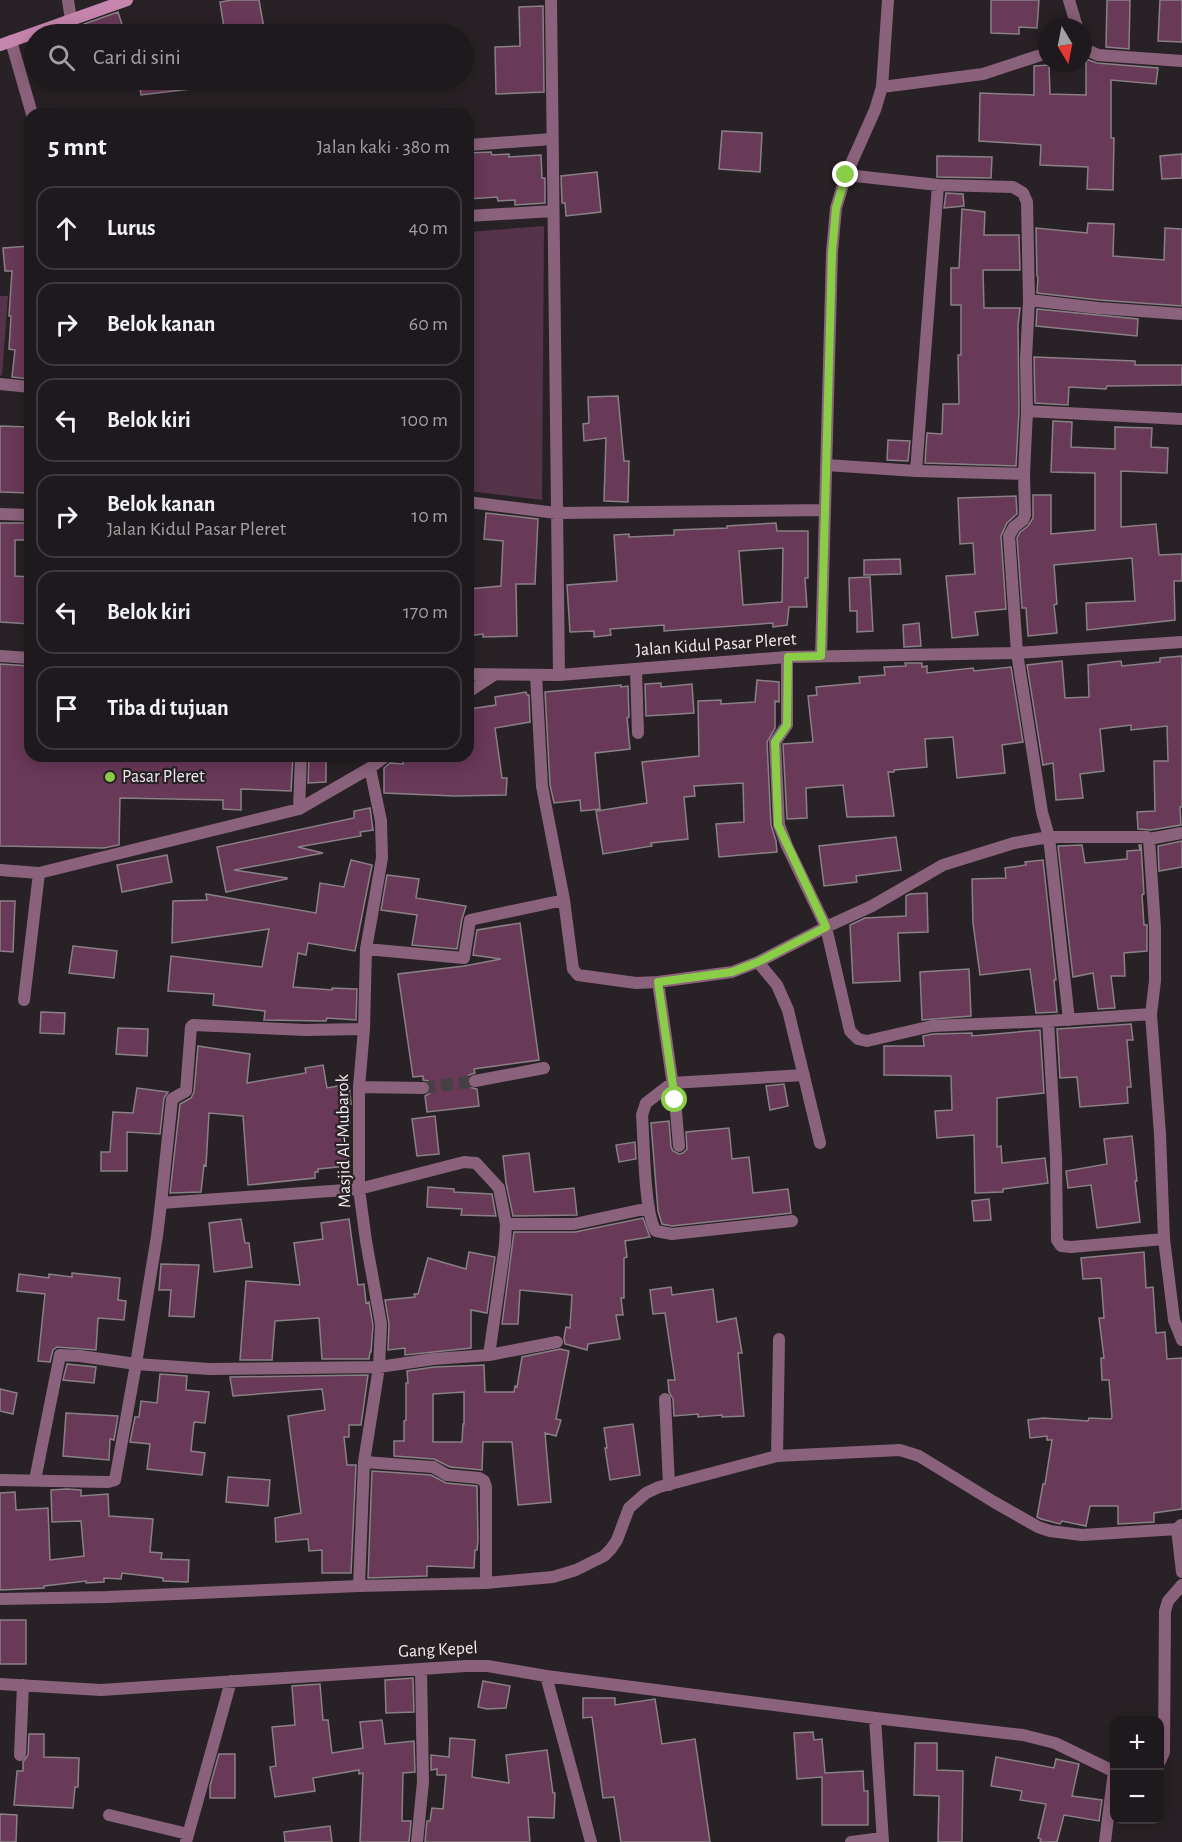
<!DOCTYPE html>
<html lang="id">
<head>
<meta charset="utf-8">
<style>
  body { margin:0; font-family:"Alegreya Sans",sans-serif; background:#2b2629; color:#f1f3f6 }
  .controls { position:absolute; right:18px; bottom:18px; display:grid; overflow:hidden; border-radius:12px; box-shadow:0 3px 15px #0003 }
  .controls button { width:54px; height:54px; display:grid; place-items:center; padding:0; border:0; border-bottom:2px solid #3c383b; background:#1e191c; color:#f1f3f6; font:30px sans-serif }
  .compass { position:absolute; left:1038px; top:18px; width:54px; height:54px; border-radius:50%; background:#1e191c; box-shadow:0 3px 15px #0003; rotate:170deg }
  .stop { position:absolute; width:18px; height:18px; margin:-14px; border:4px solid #8ace47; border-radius:50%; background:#fff }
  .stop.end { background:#8ace47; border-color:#fff; box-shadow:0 2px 6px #0008 }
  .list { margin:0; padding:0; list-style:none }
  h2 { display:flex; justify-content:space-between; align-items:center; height:78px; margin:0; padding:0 24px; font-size:26px }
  h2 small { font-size:20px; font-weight:400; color:#a1a0a3 }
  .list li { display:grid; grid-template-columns:39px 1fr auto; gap:18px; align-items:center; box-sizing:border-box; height:84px; margin:0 12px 12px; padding:0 12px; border:2px solid #3c383b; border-radius:18px }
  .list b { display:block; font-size:22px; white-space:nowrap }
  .list p { margin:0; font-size:20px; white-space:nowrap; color:#a1a0a3 }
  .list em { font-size:20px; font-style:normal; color:#a1a0a3 }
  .icon { flex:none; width:33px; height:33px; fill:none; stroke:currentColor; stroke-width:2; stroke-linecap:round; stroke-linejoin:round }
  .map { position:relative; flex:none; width:1182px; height:1842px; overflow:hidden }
  .search { position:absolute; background:#1e191c; box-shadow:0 3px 15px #0003; left:24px; top:24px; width:450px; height:66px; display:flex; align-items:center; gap:15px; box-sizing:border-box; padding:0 21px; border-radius:33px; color:#a1a0a3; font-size:22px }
  .panel { position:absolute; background:#1e191c; box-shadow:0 3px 15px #0003; left:24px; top:108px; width:450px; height:654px; border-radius:18px }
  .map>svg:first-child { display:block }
  .green { fill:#553449 }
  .building { fill:#693958; stroke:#898085; stroke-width:1.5; fill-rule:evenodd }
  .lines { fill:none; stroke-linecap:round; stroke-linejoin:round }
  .minor-tunnel { stroke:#463f43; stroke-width:12; stroke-dasharray:12 6; stroke-linecap:butt }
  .service { stroke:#8b627b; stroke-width:12 }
  .minor { stroke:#8b627b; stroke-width:12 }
  .tertiary { stroke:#8b627b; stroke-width:12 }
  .secondary { stroke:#c685ad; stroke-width:12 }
  .route { stroke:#8ace47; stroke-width:8 }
  .poi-dot { fill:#8ace47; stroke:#282125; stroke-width:2 }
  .labels { text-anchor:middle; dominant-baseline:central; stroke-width:4.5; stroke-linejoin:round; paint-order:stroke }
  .street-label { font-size:18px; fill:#f2ecef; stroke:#282125 }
  .poi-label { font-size:18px; fill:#f2ecef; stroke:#282125; text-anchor:start }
</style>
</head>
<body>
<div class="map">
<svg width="1182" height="1842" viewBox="0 0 1182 1842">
  <rect width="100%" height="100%" fill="#282125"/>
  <path class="green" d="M544,226l-2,274 -74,-9v-259z
    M0,296h8l-6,80 -2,-1z"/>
  <path class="building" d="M232,0h27l6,34h-40l-5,-32z
    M991,0h48l-2,28 -18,-1v7l-28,-1z
    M1107,0h23l-1,49 -23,-2z
    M1160,0h22v42l-24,-1z
    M543,6l1,86 -48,2 -1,-47 25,-1 -1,-39z
    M118,12l7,22h-37l-4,-10z
    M1086,59l11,4 61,5 -2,16 -45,-4v58h3l-1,52 -26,-1 1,-22 -48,-2 1,-20 -62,-4 1,-48 54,2v-29l15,-1 1,29 36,1z
    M139,80h51v9l-49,6z
    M722,131l40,2 -2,39 -41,-3z
    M491,152l1,3 17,-1v3l32,-2 1,23h3v25l-30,2v-5l-17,1 -1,-4 -29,2v-46z
    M1182,154v24l-20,1 -2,-23z
    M937,156l55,1 -1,21 -54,-1z
    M597,172l4,40 -35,4 -1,-13h-3l-1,-27z
    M946,193l17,1 1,12 -20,2z
    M962,209l23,3 -1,23h35l1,35h-37l1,38h36l-2,17 1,86 -3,55 -91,-3 2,-30 15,1 1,-30h16l-1,-49h3v-50h-10v-37h8z
    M1088,223l26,1 -1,32 51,4 1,-32 17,1v77l-83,-6 -62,-7 1,-16 -1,-1 -1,-48 51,5z
    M30,246v133l-18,-2 3,-27 -6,-1 2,-33h-2l3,-45h-7l-2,-23z
    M1037,309l101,10 -1,17 -101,-10z
    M1034,357l101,4v4h47v20l-75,1 -1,3 -37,-2 -1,18 -33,-2z
    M618,396l6,65h5l-1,41 -24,-1 2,-63 -22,3 -1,-17 6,-1 -1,-26z
    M1053,421l19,1 -1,25 44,2v-22l37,1 -1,19 17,1 -1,25 -46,-2v56l35,-3 3,31 23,-1v27h-8l1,39 -88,10 -1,-27 49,-2 -3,-43 -78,7 3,39 -3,1 3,28 -29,3 -2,-28h-4l-5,-70 3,-6 8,-6 5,-8v-23h18v39l44,-4v-57l-44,-1z
    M0,426l30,1v66l-30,-1z
    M888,440l22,1 -2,20 -21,-1z
    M1016,496l1,18 -10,9 -6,13 5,73 -31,3 3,23 -26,3 -6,-62 29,-2 -2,-31 -13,1 -2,-46z
    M486,513l52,6 -3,65h-19l1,52 -34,1v-3l-15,2v-47l33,-3 2,-45 -19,-2z
    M0,523h29v17h-14v36l15,1v47l-30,-2z
    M776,523l1,8h31v47h-3l2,29h-18l-2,18 -14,2v-4l-109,8v-6l-54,4 1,6 -17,2v-6l-24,1 -3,-47 50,-4 -3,-46 15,-1v3l45,-2v-5l53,-2v-2zM783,548l-1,54 -39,3 -4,-54z
    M900,559l1,15 -37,1v-15z
    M870,577l3,54 -16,1v-21h-7l-1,-33z
    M919,623l2,23 -17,1 -1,-22z
    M1182,656v151h-2l1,18 -30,5 -13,-1 -1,-17 18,-1 -1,-50h14l-1,-35 -36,4v-5l-31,4 4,42 -24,3 3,24 -27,2 -3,-37 -10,2 -16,-100 35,-4 3,37 24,-1 -1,-32 33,-4 1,5 38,-4v-4z
    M905,663h17v4l5,-1v7l46,-5 1,3 37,-4 12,75 -21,3 3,28 -48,5 -4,-41 -28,2 2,28 -33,3v2h-6l6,44 -47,1 -4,-32 -37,3 1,30 -20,1 -4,-75 30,-2 -5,-46 9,-1 -1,-8 44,-4 -1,-6 26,-2 -1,-8 22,-1z
    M0,664l30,2v90h263l-2,35 -50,-2v21l-18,-1v-9l-103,-2 -1,47 -15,3 -104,-2z
    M757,680l22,2v20l-4,-1v27l-8,14 4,83 5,16 1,11 -58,5 -3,-33 28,-2 -1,-39 -49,3 1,10 -11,1 4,42 -37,4 1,3 -49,8 -7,-43 51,-8 -5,-41 57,-6 -1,-55 23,-1v4l34,-2z
    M661,683v4l31,-3 2,29 -48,3 -1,-32z
    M621,685v2l7,-1 1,31 -2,1 3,31 -35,4 5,56 -19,2 -1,-11 -26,3 -4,-18 -5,-93z
    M526,692l1,3h2l1,27 -35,6 7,50h5l-1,17 -51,1 -71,-3v-25l6,-5 13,1 1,-8 64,1v-42h3l-1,-6 26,-4 -1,-8z
    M309,756h17v26l-18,1z
    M370,808l3,22 -13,2 1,4 -63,11 25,6 -89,17 53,8v1l-61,13 -9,-45 137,-29v-7z
    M896,837l5,33 -45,6 1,6 -33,4 -5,-40z
    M1182,841v26l-23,4 -1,-25z
    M1082,845l3,18 42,-4v-8l13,-1 -1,-5h2l3,49 -2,1 2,30h3v26l-23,2 1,23h-14l4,32 -17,1 -5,-36 -20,4 -15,-131z
    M167,855l5,27 -50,10 -5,-27z
    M351,860l21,5 -17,86 -47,-8 -2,12 -8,-2 -5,34 39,3v-2l25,1 -1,31 -29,-2 -1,3 -62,-1 1,-9 -52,-6 1,-11 -46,-3 3,-35 91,11 7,-38 -97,14 1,-42 34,-1 -1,-6 110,19 4,-30 24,4z
    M1043,860l13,120h-2l3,32 -21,1 -6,-44 -50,6 -7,-52 -1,-44 34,-1 -1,-10 21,-3 -1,-3z
    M387,875l32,4 -3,19 50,8 -4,13 -5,30 -45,-4 5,-30 -36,-5z
    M927,893l1,39 -30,1 2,48 -47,2 -3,-58 15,-7 41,-2v-20l4,-2z
    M0,901h15l-2,51 -13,-1z
    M520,923l19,137 -65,9 1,4 -6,2 -2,7 2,5 8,2 2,17 -52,6 -2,-16 5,-3 1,-5 -3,-7 -5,-1v-4l-10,1 -15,-103 66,-8 37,-7 -28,-4 4,-25z
    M73,946l44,5 -3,27 -45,-5z
    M969,969l2,47 -49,4 -2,-48z
    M41,1012l24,1 -1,21 -24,-1z
    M1131,1024l2,16h-6l4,47h-4l1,16 -48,4 -3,-30 -17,1 -3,-49z
    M118,1028l30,1 -1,27 -31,-2z
    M1040,1030l4,63 -47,5v49l4,-1 1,17 43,-5 3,25 -45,6v3l-28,1 -1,-58 -37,3 -2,-27 17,-1 -1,-34 -67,-1v-29h40l-1,-10 10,-2 39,-1v3z
    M198,1046l52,8 -3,29 59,-10 -1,-5 18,-3 4,23 22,-4 2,20h-4l3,19 -7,1 5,42 -30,3v3h-3v6l-67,7 -5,-69 -34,-3 -3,53 -2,-1 -3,27 -31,1 10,-89 11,-6 3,-6z
    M784,1084l4,22 -18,4 -4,-24z
    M137,1088l31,4 -4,6 -4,36 -33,-2v39h-26v-19h9l3,-40 20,1z
    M435,1116l4,38 -22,2 -5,-37z
    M669,1121l2,26 2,4 6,3 4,-1 4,-4 -1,-17 43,-4 3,31 17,-2 4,36 35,-4 3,24 -119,13 -10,-2 -4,-13 -7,-88z
    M1132,1136l5,45h-2l5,41 -43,6 -6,-43 -23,3 -2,-17 41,-7 -3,-25z
    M635,1142l1,17 -17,3 -3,-17z
    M529,1153l5,39 40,-4 3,27 -64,1 -7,-33 -3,-27z
    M428,1187l26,2v3l38,2 4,22 -35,-1 1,-6 -35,-2z
    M989,1199l2,21 -17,1 -2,-20z
    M643,1218l7,19 -25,4 2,16 -3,1v40h-3l2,17h-7l4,24 -32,5 -1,6 -22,-6 -1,-6 2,-11 4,1 2,-33 -52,-5 -2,34h-16l12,-92h61z
    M241,1219l4,24h4l3,24 -38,5 -5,-49z
    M349,1219l9,66 6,-1 2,19 3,-1 4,23 -2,27h-1l-1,7h-47l-3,-41 -44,3 -3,39h-32l6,-79 54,4 -6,-42 29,-4 -2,-16z
    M469,1252l26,5 -8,56 -16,-3v38l-66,7v-7l-17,2 1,-26 -4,-24 30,-3 -1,-3h4l10,-36 38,11z
    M1144,1252l2,36 7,-1 3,46 9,-1 2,27 15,-1v151l-28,4v9l-36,2v-18h-28l-4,20 -24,-5 -2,3 -19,-5 -4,-2 6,-33h2l7,-44h-5v-4l-17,2 -2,-18 15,-2 45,3 1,-3 22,1 1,-2 -3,-37h-7l-1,-22h3l-5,-40h5l-3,-40 -18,1 -2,-21z
    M161,1264l38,1 -5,52 -25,-1 2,-26h-12z
    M72,1273l48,5 -2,22 8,1 -2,19 -26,-2 -2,32 -39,-3 -4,3 -3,12 -12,-1 7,-67 -28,-3 2,-17 30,4v-4l23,3z
    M671,1287l1,8 41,-6 4,33 19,-4 6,35h-4l6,63 -22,1v-2l-24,2v-3l-24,2 -1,-17 -4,-7 -1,-12h7l-10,-67 -12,1 -3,-24z
    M560,1349l9,2 -13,68 5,1 -5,16 -11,-3 6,69 -33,3 -6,-63h-29l-1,28 -32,-3 -16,-8 -40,-3v-15h10v-20l2,-1v-37h2l-1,-12 27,-4 50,-2 1,27h29l1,-6 2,1 5,-30zM464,1392v32h-1l-1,18h-29v-48z
    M67,1364l29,3 -2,16 -31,-3z
    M160,1374l27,2 -1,14 23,2 -4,31 -11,-1 -3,29 14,2 -3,22 -55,-6 3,-25 -20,-2 5,-25h4l2,-16 16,2z
    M368,1375l-7,50h-12v12h-5l3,28h9l-5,108h-29v-23l-13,1 -1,-12 -32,3 -1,-24 26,-5 -13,-97 37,-6 -3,-21 -89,7 -3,-19z
    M0,1389l17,4 -4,21 -13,-3z
    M66,1413l52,3 -4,24 -4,-1 -1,21 -46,-4z
    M633,1424l7,51 -30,5 -5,-32h2l-3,-20z
    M372,1471l59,4 15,8 31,3 1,54 -1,10h-2l-1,18 -47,-2v10l-59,2z
    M228,1477l42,3 -2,26 -42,-4z
    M67,1489l14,1v6l27,-2 1,22 44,3 -3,33 12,1 -1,6 28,1 -1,22 -25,-1v-3l-41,-5 -1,6 -17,-1v4l-18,1v-2l-42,5v2l-44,2v-97l15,-1 1,18 32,-2 2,52 34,-4 -3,-35 -29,1 -1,-32z
    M0,1620h26v44h-26z
    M413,1678l1,34 -28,1 -1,-33z
    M483,1681l27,5 -4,22 -19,1 -9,-2z
    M320,1684l3,36h5l4,33 31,-5 -3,-26 22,-2 3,24 29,-3 1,31 -12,1 -1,48h9l-2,21h-49l3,-69 -4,1v-4l-46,8 2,13 -40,6 -5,-30 6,-1 -4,-39 23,-2 -3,-39z
    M583,1698h32v7l40,-6 7,45 33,-5 15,103h-89l-7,-45 -11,1 -11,-81 -9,1z
    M813,1732l1,8 8,-1 3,34 38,-2 1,20h4v34h-46v-48l-25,2 -3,-46z
    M29,1734h15v23l35,1 -1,29h-3l-2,21 -59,-3 3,-34h6v-9l5,-7z
    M450,1738l25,2 -3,37 37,6 -3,-28 41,-5 6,43h2l-1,25 -26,-1 2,25h-105l2,-21h3l2,-13 11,1 3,-34h-9v-6l-6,1v-15l18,2z
    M915,1743h22v27l26,1 -1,71h-24l1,-46 -25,-1z
    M219,1754h16v44h-25v-12z
    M996,1757l58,11 2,-9 23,5 -7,32 30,4 -3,21 -35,-6 -7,27h-17l1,-3 -3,-1 8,-34 -26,-4 2,-9 -31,-5z
    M0,1814l17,1 -1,27h-16z
    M330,1826l2,16h-47l-1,-10z"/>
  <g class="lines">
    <path class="minor-tunnel" d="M423,1088l52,-7"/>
    <path class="service" d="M665,1399l4,86
      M777,1456l2,-117
      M35,1480l25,-125 20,1 56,8"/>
    <path class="minor" d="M68,0l3,20
      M551,0l8,675
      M1069,0l8,27
      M11,41l21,73
      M1083,43l4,7 11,5 84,6
      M882,87l101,-13 64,-21
      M468,145l84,-6
      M846,175l92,10 75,2 10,6 4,9 2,98 69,8 84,6
      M468,216l85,-5
      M1029,300l-3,58 1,53 -3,63 1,41 -2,5 -9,7 -5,9 8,117 25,159 7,25 20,183
      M0,384l30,3
      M1027,411l155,8
      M826,465l90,6 108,3
      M916,471l22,-286
      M468,502l88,11 269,-3
      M0,514l30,1
      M821,656l11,-404 4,-44 10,-33 29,-65 7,-23 6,-87
      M787,657v68l-12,17 4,83 8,21 39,81 24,104 8,8 9,2 65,-15 116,-5
      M636,669l2,64
      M536,675l6,111 22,114 9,69 5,6 58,8 22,-1 74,-10 26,-10 68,-35 46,-21 71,-41 71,-22 35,-6h98l2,2
      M468,692l26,-17
      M299,809l2,-53
      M1182,833l-33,6 6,89v53l-4,33 9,120 4,105 10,81 8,20
      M0,870l39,3 260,-64 71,-41 16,-12
      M366,949l98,9 6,-38 94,-20
      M758,962l19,23 11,25 32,133
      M658,982l17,118 4,46
      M24,1000l15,-127
      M1151,1014l-103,7 8,136 1,83 4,6 10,1 93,-8
      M475,1081l69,-13
      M359,1087l64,1
      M161,1203l11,-104 14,-8 5,-64 2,-2 112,5 59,-1
      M792,1221l-120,13 -16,-3c-12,-17 -12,-91 -14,-116l4,-12 26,-20 132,-8
      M506,1224h68l75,-16
      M136,1364l73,5 170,-2 54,-8 56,-4 68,-13
      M364,1462l69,5 14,8 32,3 5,3 2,6v96
      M0,1480l108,2 7,-2 21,-116 21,-128 4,-33 198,-14 105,-27 12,1 23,25 7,36 -1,21 -16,110
      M1181,1525l-4,4 5,43
      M359,1586l5,-124 15,-95 2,-43 -15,-83 -7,-52v-102l5,-58 2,-80 16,-91 -1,-37 -11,-53
      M0,1599l107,-2 252,-11 127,-3 67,-6 23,-7 28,-14 7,-7 6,-9 12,-32 17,-15 13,-6 118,-31 123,-6 19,6 75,46 44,25 12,4 32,4 95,-6
      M546,1676l45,166
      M0,1684l101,6 365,-24h22l58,10 329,42 148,17 32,8 58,28
      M875,1718l8,124
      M20,1755l3,-70
      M1160,1761l4,-9 1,-141 3,-10 14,-16
      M109,1815l79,19
      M186,1842l45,-161
      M417,1842l6,-60 -2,-113
      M851,1842l31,-4
      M1105,1842l9,-71"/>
    <path class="tertiary" d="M0,656l30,2
      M468,674l91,1 228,-18 230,-4 165,-11"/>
    <path class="secondary" d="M0,45l127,-45"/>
  </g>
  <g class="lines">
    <path class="route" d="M675,1100l-17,-118 74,-10 26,-10 68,-35 -48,-102 -3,-83 12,-17 1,-68 33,-1 11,-404 4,-44 10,-33"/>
  </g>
  <circle class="poi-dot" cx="110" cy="777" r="6"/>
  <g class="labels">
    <g class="street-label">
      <text transform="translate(716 645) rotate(-4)">Jalan Kidul Pasar Pleret</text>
      <text transform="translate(344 1141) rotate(-91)">Masjid Al-Mubarok</text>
      <text transform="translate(438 1650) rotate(-3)">Gang Kepel</text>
    </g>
    <g class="poi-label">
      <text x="122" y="777">Pasar Pleret</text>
    </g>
  </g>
</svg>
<div class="controls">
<button>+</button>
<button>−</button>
</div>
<svg class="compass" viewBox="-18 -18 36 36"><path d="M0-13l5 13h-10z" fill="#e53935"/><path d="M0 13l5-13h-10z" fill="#a1a0a3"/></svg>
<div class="stop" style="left:675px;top:1100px"></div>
<div class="stop end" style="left:846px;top:175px"></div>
<div class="search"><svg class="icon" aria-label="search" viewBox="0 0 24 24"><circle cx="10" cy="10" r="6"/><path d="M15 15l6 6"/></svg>Cari di sini</div>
<section class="panel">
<h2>5 mnt<small>Jalan kaki · 380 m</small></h2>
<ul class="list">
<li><svg class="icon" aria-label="ahead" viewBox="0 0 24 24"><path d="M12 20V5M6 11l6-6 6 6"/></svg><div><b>Lurus</b></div><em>40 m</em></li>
<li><svg class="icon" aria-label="right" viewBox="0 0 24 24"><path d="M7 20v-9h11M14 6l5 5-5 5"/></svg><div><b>Belok kanan</b></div><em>60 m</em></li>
<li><svg class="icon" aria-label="left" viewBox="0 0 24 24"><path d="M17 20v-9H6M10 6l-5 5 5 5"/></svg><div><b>Belok kiri</b></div><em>100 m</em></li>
<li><svg class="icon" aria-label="right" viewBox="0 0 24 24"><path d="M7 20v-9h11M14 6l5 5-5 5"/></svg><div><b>Belok kanan</b><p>Jalan Kidul Pasar Pleret</p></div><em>10 m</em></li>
<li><svg class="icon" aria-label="left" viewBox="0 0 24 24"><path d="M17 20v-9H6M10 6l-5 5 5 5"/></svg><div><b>Belok kiri</b></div><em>170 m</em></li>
<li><svg class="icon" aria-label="arrive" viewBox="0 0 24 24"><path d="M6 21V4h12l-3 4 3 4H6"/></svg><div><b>Tiba di tujuan</b></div></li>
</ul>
</section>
</div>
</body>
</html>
